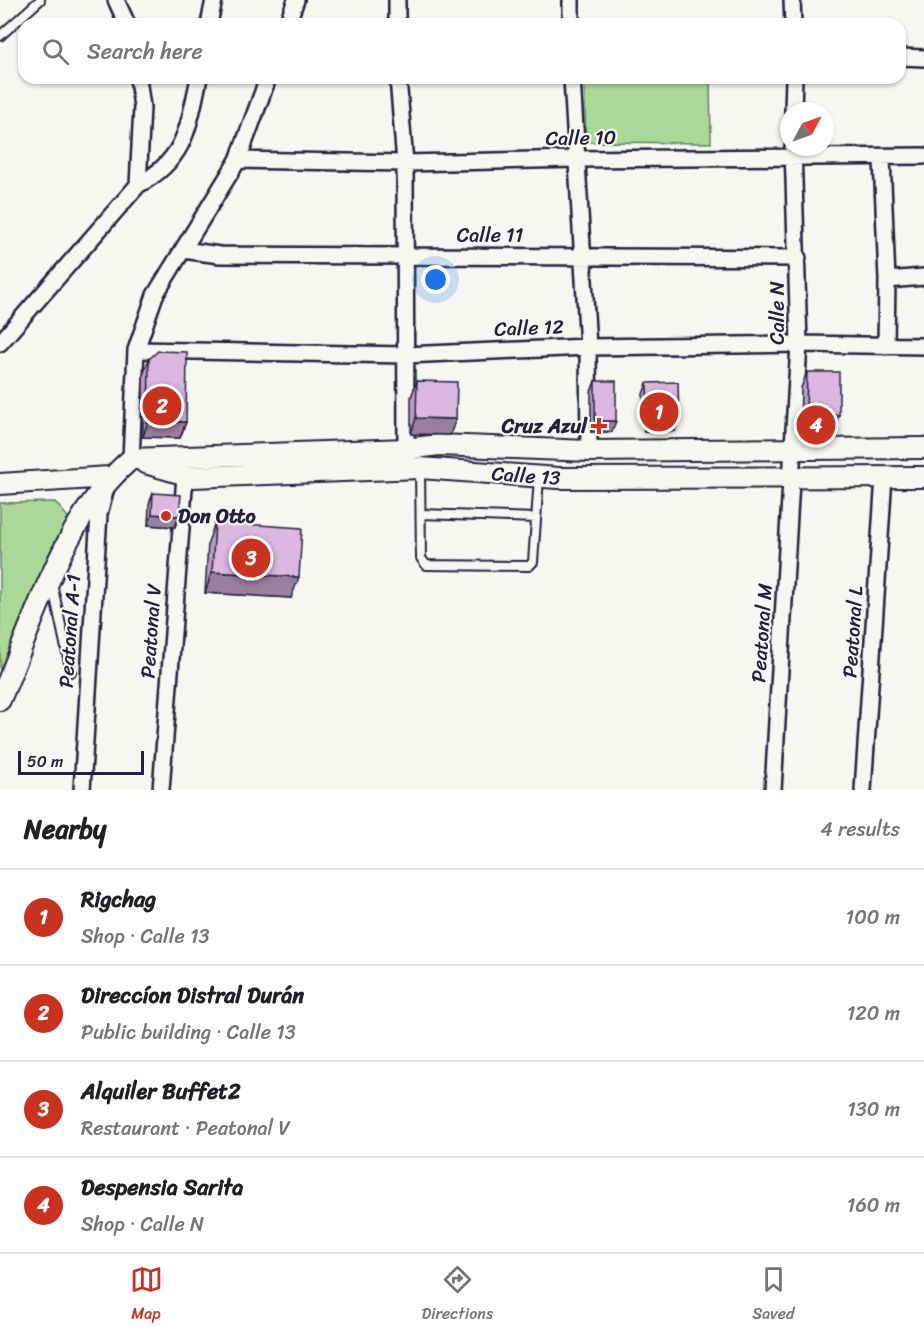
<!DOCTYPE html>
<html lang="en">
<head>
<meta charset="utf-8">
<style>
  body { margin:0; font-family:Sriracha,sans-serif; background:#f2f2f2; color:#202124 }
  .compass { position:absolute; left:780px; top:102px; width:54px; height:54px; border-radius:50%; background:#fff; box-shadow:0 2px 4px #0004; rotate:49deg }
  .scale { position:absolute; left:18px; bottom:15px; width:126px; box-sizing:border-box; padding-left:6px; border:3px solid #22223b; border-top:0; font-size:16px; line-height:21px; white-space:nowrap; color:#22223b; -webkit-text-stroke:4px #f6f6f2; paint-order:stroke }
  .you { position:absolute; left:436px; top:280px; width:21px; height:21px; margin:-15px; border:4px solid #fff; border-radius:50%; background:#1a73e8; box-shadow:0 0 0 9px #1a73e833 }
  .badge { display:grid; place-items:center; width:39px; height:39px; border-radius:50%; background:#c8321e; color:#fff; font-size:20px; font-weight:700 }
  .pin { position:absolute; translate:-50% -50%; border:3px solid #fff; box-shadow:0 2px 6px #0006 }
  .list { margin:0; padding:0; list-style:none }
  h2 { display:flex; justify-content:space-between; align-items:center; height:78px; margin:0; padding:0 24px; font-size:26px }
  h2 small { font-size:20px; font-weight:400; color:#757577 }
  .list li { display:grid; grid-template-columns:39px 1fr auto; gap:18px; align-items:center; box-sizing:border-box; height:96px; padding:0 24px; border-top:2px solid #e0e0e0 }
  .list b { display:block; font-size:22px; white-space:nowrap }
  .list p { margin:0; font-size:20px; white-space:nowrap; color:#757577 }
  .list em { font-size:20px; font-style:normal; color:#757577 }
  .icon { flex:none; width:33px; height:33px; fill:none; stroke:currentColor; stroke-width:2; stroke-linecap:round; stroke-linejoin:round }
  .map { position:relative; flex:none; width:924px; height:790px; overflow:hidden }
  .search { position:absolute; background:#fff; box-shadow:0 2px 4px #0004; left:18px; right:18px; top:18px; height:66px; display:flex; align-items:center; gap:15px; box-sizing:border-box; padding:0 21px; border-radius:18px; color:#757577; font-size:22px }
  .sheet { height:462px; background:#fff }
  nav { display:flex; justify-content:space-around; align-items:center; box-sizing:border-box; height:84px; border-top:2px solid #e0e0e0; background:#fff; font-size:16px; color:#757577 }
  nav a { display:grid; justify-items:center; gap:3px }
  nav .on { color:#c8321e }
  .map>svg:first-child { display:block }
  .green { fill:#a9d898; stroke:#667d6a; stroke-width:1.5 }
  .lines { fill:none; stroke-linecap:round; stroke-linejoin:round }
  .service-casing { stroke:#22223b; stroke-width:12 }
  .minor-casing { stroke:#22223b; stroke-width:20 }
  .tertiary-casing { stroke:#22223b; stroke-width:24 }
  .service { stroke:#f6f6f2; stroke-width:8 }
  .minor { stroke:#f6f6f2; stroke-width:15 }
  .tertiary { stroke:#f6f6f2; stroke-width:20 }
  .wall { fill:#bc9dc2; stroke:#22223b; stroke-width:1.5 }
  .shaded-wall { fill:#99809e; stroke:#22223b; stroke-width:1.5 }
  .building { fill:#dbb7e1; stroke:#22223b; stroke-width:1.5 }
  .poi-dot { fill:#c8321e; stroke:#f6f6f2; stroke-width:2 }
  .labels { text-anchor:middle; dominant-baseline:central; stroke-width:4.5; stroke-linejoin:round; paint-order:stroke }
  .street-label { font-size:20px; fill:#22223b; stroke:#f6f6f2 }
  .poi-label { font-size:20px; font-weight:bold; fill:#22223b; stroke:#f6f6f2; text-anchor:end }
</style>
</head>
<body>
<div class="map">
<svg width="924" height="790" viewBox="0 0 924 790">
  <rect width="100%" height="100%" fill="#f6f6f2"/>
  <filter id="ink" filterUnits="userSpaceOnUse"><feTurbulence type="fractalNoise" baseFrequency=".0167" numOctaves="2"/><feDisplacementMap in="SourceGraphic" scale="12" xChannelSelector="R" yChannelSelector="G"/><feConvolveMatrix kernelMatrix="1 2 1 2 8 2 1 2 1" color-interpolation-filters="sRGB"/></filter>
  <g filter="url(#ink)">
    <path class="green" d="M584,78h126l1,65 -125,-1z
      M55,502l18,21 -73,148v-168z"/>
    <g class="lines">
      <defs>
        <path id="service" d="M0,36l40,-36
          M420,469l1,89 5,7 103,1 4,-4 6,-84
          M421,514l115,4
          M52,583l19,89"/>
        <path id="minor" d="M116,0l11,24
          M571,0v24
          M792,0l1,24
          M209,24l5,-24
          M287,24l9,-24
          M397,24v-24
          M900,57l24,1
          M138,78l4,29 -4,78
          M398,78l7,85 1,286
          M572,78l16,269 1,104
          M793,111l1,-33
          M882,158l5,122 -1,66
          M238,160l167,3 172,-4 347,-3
          M183,250l37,5 578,3
          M887,280l37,-3
          M0,343l138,-158c48,-26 50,-57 61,-107
          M136,350l269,5 183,-8 211,-3 125,2
          M131,459l5,-109 19,-55 83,-135 30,-82
          M82,790l17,-276 7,-26
          M161,790l24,-314
          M773,790l26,-446 -6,-197
          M863,790l21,-313"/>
        <path id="tertiary" d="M145,463l48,14 227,-9 138,10 366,-1
          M0,484l109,-7
          M0,700c35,-80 63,-183 131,-241l275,-10 33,-4 150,6 335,-3"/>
      </defs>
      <use href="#service" class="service-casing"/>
      <use href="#minor" class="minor-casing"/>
      <use href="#tertiary" class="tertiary-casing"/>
      <use href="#service" class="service"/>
      <use href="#minor" class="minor"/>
      <use href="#tertiary" class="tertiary"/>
    </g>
    <path class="wall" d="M149,359l37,63 -6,16 -37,-1v-62z
      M807,372l26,59 -33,-1 1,-42z
      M417,381l33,54 -39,-1v-37z
      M595,381l17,51h-21v-40z
      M647,383l28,48 -31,1 -1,-38z
      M153,493l26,23 -4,11 -27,-2 1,-21z
      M215,522l76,76 -86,-5 3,-50z"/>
    <path class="shaded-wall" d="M806,414l33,1 -6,16 -33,-1z
      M416,418l40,1 -6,16 -39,-1z
      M679,420l-4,11 -31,1 4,-11z
      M148,421l38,1 -6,16 -37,-1z
      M595,421h21l-4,11h-21z
      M152,514l27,2 -4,11 -27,-2z
      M212,572l87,5 -8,21 -86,-5z"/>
    <path class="building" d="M158,351l29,1 -1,70 -38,-1 1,-62z
      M807,372h32v43l-33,-1z
      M417,381l40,1 -1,37 -40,-1z
      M595,381h21v40h-21z
      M678,382l1,38 -31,1 -1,-38z
      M153,493l28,2 -2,21 -27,-2z
      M215,522l87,6 -3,49 -87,-5z"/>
  </g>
  <g class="poi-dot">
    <path d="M596 417h6v6h6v6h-6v6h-6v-6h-6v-6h6z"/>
    <circle cx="166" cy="516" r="6"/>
  </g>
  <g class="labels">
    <g class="street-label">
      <text transform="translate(581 138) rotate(-1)">Calle 10</text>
      <text x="490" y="235">Calle 11</text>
      <text transform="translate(777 313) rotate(-90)">Calle N</text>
      <text transform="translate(529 328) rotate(-2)">Calle 12</text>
      <text transform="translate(526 476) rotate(4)">Calle 13</text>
      <text transform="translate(70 631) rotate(-86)">Peatonal A-1</text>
      <text transform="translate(151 631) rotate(-86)">Peatonal V</text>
      <text transform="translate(853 632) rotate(-86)">Peatonal L</text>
      <text transform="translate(762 633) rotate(-86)">Peatonal M</text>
    </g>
    <g class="poi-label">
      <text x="587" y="426">Cruz Azul</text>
      <text x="178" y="516" text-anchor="start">Don Otto</text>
    </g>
  </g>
</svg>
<svg class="compass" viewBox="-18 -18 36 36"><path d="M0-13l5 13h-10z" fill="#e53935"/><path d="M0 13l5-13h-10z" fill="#757577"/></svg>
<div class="scale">50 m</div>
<div class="you"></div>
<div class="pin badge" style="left:659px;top:412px">1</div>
<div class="pin badge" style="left:162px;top:406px">2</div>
<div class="pin badge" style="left:251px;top:558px">3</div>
<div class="pin badge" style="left:816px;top:425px">4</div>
<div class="search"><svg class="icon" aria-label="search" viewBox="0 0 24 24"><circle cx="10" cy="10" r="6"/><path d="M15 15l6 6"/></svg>Search here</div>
</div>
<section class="sheet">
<h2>Nearby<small>4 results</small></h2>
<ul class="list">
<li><span class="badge">1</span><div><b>Rigchag</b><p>Shop · Calle 13</p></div><em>100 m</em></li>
<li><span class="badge">2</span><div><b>Direccíon Distral Durán</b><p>Public building · Calle 13</p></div><em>120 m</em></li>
<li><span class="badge">3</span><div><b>Alquiler Buffet2</b><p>Restaurant · Peatonal V</p></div><em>130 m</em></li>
<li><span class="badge">4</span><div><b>Despensia Sarita</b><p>Shop · Calle N</p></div><em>160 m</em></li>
</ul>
</section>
<nav>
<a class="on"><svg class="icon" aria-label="map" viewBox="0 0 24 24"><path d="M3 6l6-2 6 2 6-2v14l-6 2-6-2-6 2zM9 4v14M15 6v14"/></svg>Map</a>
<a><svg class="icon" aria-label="directions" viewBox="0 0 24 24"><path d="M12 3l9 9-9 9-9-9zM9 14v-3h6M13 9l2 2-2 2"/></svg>Directions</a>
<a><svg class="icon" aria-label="saved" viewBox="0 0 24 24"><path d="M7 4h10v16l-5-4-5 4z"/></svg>Saved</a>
</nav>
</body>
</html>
